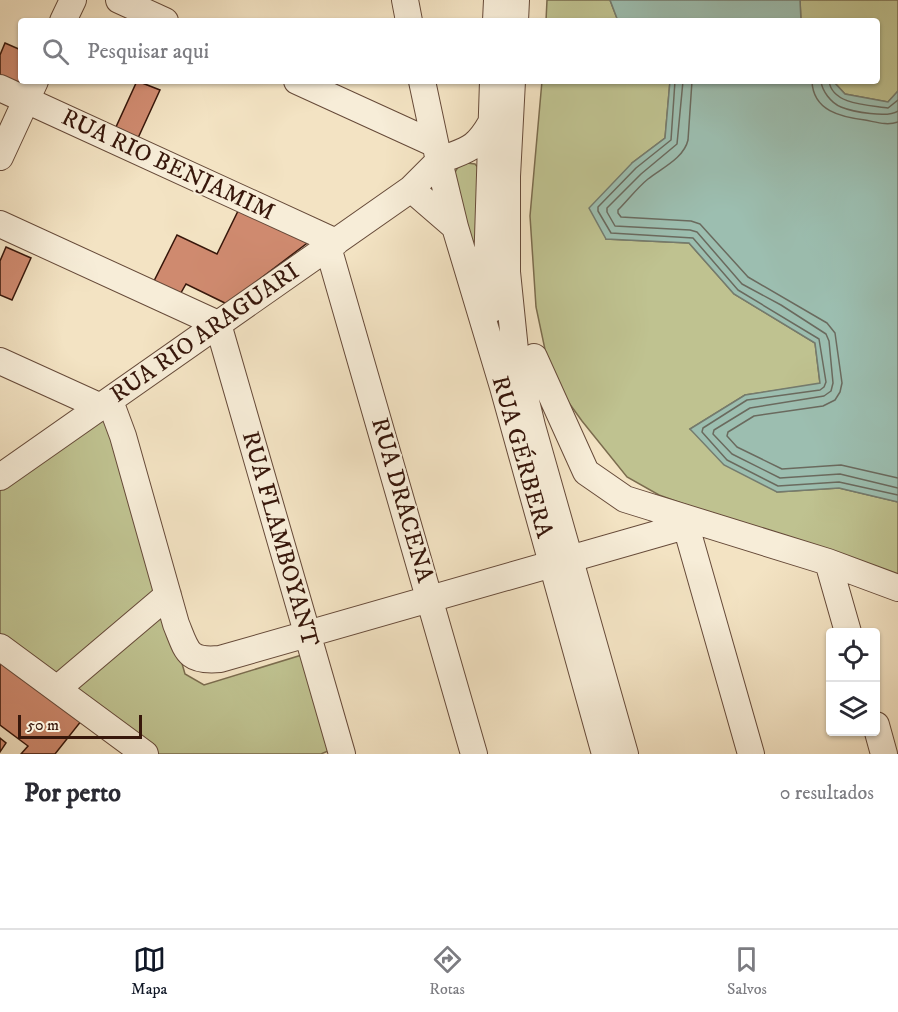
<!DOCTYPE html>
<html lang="pt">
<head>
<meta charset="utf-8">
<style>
  body { margin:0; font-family:"IM FELL DW Pica",serif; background:#f2f2f3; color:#2b2b33 }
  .controls { position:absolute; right:18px; bottom:18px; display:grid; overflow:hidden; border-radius:6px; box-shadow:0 2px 4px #0004 }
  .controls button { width:54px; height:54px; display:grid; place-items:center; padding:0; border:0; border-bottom:2px solid #e1e1e2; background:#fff; color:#2b2b33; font:30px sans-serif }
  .scale { position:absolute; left:18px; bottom:15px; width:124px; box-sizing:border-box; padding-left:6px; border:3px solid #37170b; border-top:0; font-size:16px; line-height:21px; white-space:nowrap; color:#37170b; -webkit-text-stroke:4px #f7edd8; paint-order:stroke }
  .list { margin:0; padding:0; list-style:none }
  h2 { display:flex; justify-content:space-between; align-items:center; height:78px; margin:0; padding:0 24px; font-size:26px }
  h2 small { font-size:20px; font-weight:400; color:#7c7c81 }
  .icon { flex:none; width:33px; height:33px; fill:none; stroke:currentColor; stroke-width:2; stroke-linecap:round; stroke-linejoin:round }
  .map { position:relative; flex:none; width:898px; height:754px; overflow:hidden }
  .search { position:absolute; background:#fff; box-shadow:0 2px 4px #0004; left:18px; right:18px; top:18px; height:66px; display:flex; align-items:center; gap:15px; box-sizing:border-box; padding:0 21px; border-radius:6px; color:#7c7c81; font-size:22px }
  .sheet { height:174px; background:#fff }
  nav { display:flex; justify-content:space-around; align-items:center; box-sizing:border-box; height:84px; border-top:2px solid #e1e1e2; background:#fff; font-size:16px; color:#7c7c81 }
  nav a { display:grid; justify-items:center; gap:3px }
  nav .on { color:#111827 }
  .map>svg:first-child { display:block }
  .green { fill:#bfc290; stroke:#7b6c4e; stroke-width:1.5 }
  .water { fill:#9cbeb0; stroke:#747b6e; stroke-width:1.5 }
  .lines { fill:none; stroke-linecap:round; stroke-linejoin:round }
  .shore { stroke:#6a6a5e; stroke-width:1.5 }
  .building { fill:#cf8a6f; stroke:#37170b; stroke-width:1.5 }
  .minor-casing { stroke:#664a39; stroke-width:28 }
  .minor { stroke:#f7edd8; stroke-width:26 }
  .labels { text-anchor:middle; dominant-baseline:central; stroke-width:4.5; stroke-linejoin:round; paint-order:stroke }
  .street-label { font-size:24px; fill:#37170b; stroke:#f7edd8 }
</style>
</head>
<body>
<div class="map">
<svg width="898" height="754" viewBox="0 0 898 754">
  <rect width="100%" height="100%" fill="#f3e3c3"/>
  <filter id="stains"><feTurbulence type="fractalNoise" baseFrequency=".00333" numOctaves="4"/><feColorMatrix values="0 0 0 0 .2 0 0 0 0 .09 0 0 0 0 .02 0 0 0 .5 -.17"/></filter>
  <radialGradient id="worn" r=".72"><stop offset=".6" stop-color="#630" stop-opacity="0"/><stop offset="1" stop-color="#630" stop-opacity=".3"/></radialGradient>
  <path class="green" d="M547,0h63l8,21h-72z
    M800,0h98v91l-10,11 -43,-8 -12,-13h44v-60h-76z
    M542,81h128l-5,57 -33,25 -26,76 83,4 45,51 81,49 5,41 -75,11 -55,34 87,63 62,-4 59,14v79l-239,-86 -32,-18 -45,-56 -31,-43 -15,-71 -6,-91z
    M467,163l8,1 6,7 -5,70 -4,1 -21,-63 7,-12z
    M110,401l58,194 -111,94 -57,-42v-169z
    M165,604l20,70 19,11 101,-31 30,94 -14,6h-175l-82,-66z"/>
  <path class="water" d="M610,0h190l1,21h-183z
    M670,81h163l12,13 43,8 10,-11v411l-59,-14 -62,4 -53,-27 -34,-36 55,-34 75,-12 -5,-40 -81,-49 -45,-51 -83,-4 -17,-31 43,-45 33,-25z"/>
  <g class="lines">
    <path class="shore" d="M675,81l-4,59 -35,28 -38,39v4l13,22 82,5 45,52 81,49 7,43 -2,5 -4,3 -73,10 -44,28 -1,4 25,28 51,26 61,-4 59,13
      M683,81l-6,63 -36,30 -34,34v4l8,14 75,4 7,2 45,52 39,21 45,29 3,7 4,42 -2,8 -7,5 -74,12 -36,22 -1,4 19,20 48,24 60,-4 58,14
      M692,81l-4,59c-4,18 -26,28 -40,39 -11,9 -20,21 -30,31v3l3,4 70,4 9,3 48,53 79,46 8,10 7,50 -2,9 -5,8 -12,6 -69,10 -26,16 -1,4 10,11 45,22 59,-4 57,13
      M812,81c1,30 29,36 53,39 11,2 22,6 33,2
      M821,81c1,10 10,22 20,26 12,5 47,11 57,4
      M829,81c3,24 40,24 59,27l10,-8"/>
  </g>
  <path class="building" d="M5,43l16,7v31l2,4 -23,-10v-20z
    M137,81l23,9 -22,48 -22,-11z
    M239,209l71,32 -83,63 -41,-20 -8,14 -26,-13 25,-50 40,19z
    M6,247l25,11 -19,42 -12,-5v-34z
    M0,658l82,62 -27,34h-34l7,-8 -28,-21z
    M0,738l6,5 -6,9z"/>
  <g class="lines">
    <defs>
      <path id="minor" d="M119,0l46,21
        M405,0l4,21
        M63,21l10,-21
        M496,21l1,-21
        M515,21l1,-21
        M297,81l138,63
        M512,81l-5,95v96l9,88 16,66 93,328
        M0,88l336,154
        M491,123c-16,28 -24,26 -52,38l16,66 48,160 102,367
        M0,157l35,-76
        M411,189l44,38
        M0,224l218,100 124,430
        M328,247l146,507
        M492,309l-5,-40 6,-188
        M534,357l52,115 39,27 203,63 70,26
        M0,361l99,45
        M110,401l13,35 53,188c11,27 11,38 44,35l479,-137
        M0,477l411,-288 28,-28 -17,-80
        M686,526l65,228
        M828,562l20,70
        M0,647l145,107
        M57,689l111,-94
        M876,725l8,29"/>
    </defs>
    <use href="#minor" class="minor-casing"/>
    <use href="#minor" class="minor"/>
  </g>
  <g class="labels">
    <g class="street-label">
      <text transform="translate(168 165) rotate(25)">RUA RIO BENJAMIM</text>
      <text transform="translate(205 333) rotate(-35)">RUA RIO ARAGUARI</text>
      <text transform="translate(522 457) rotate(74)">RUA GÉRBERA</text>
      <text transform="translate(402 500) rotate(74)">RUA DRACENA</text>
      <text transform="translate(280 539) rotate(74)">RUA FLAMBOYANT</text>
    </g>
  </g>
  <rect width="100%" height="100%" filter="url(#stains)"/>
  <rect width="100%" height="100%" fill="url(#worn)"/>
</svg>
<div class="controls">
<button><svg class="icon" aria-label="locate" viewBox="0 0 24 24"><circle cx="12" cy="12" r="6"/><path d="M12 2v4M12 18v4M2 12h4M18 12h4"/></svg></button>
<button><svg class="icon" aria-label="layers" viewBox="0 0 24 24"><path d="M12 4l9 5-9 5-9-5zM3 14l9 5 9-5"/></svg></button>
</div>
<div class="scale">50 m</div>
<div class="search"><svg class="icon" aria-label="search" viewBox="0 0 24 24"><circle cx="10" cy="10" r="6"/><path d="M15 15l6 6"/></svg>Pesquisar aqui</div>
</div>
<section class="sheet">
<h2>Por perto<small>0 resultados</small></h2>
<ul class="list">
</ul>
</section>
<nav>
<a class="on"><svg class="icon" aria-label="map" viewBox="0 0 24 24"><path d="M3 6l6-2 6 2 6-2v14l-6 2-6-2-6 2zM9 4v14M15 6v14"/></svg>Mapa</a>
<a><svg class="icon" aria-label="directions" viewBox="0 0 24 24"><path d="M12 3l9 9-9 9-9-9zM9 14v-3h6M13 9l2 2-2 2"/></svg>Rotas</a>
<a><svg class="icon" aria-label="saved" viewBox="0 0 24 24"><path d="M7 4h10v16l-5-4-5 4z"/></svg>Salvos</a>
</nav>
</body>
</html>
